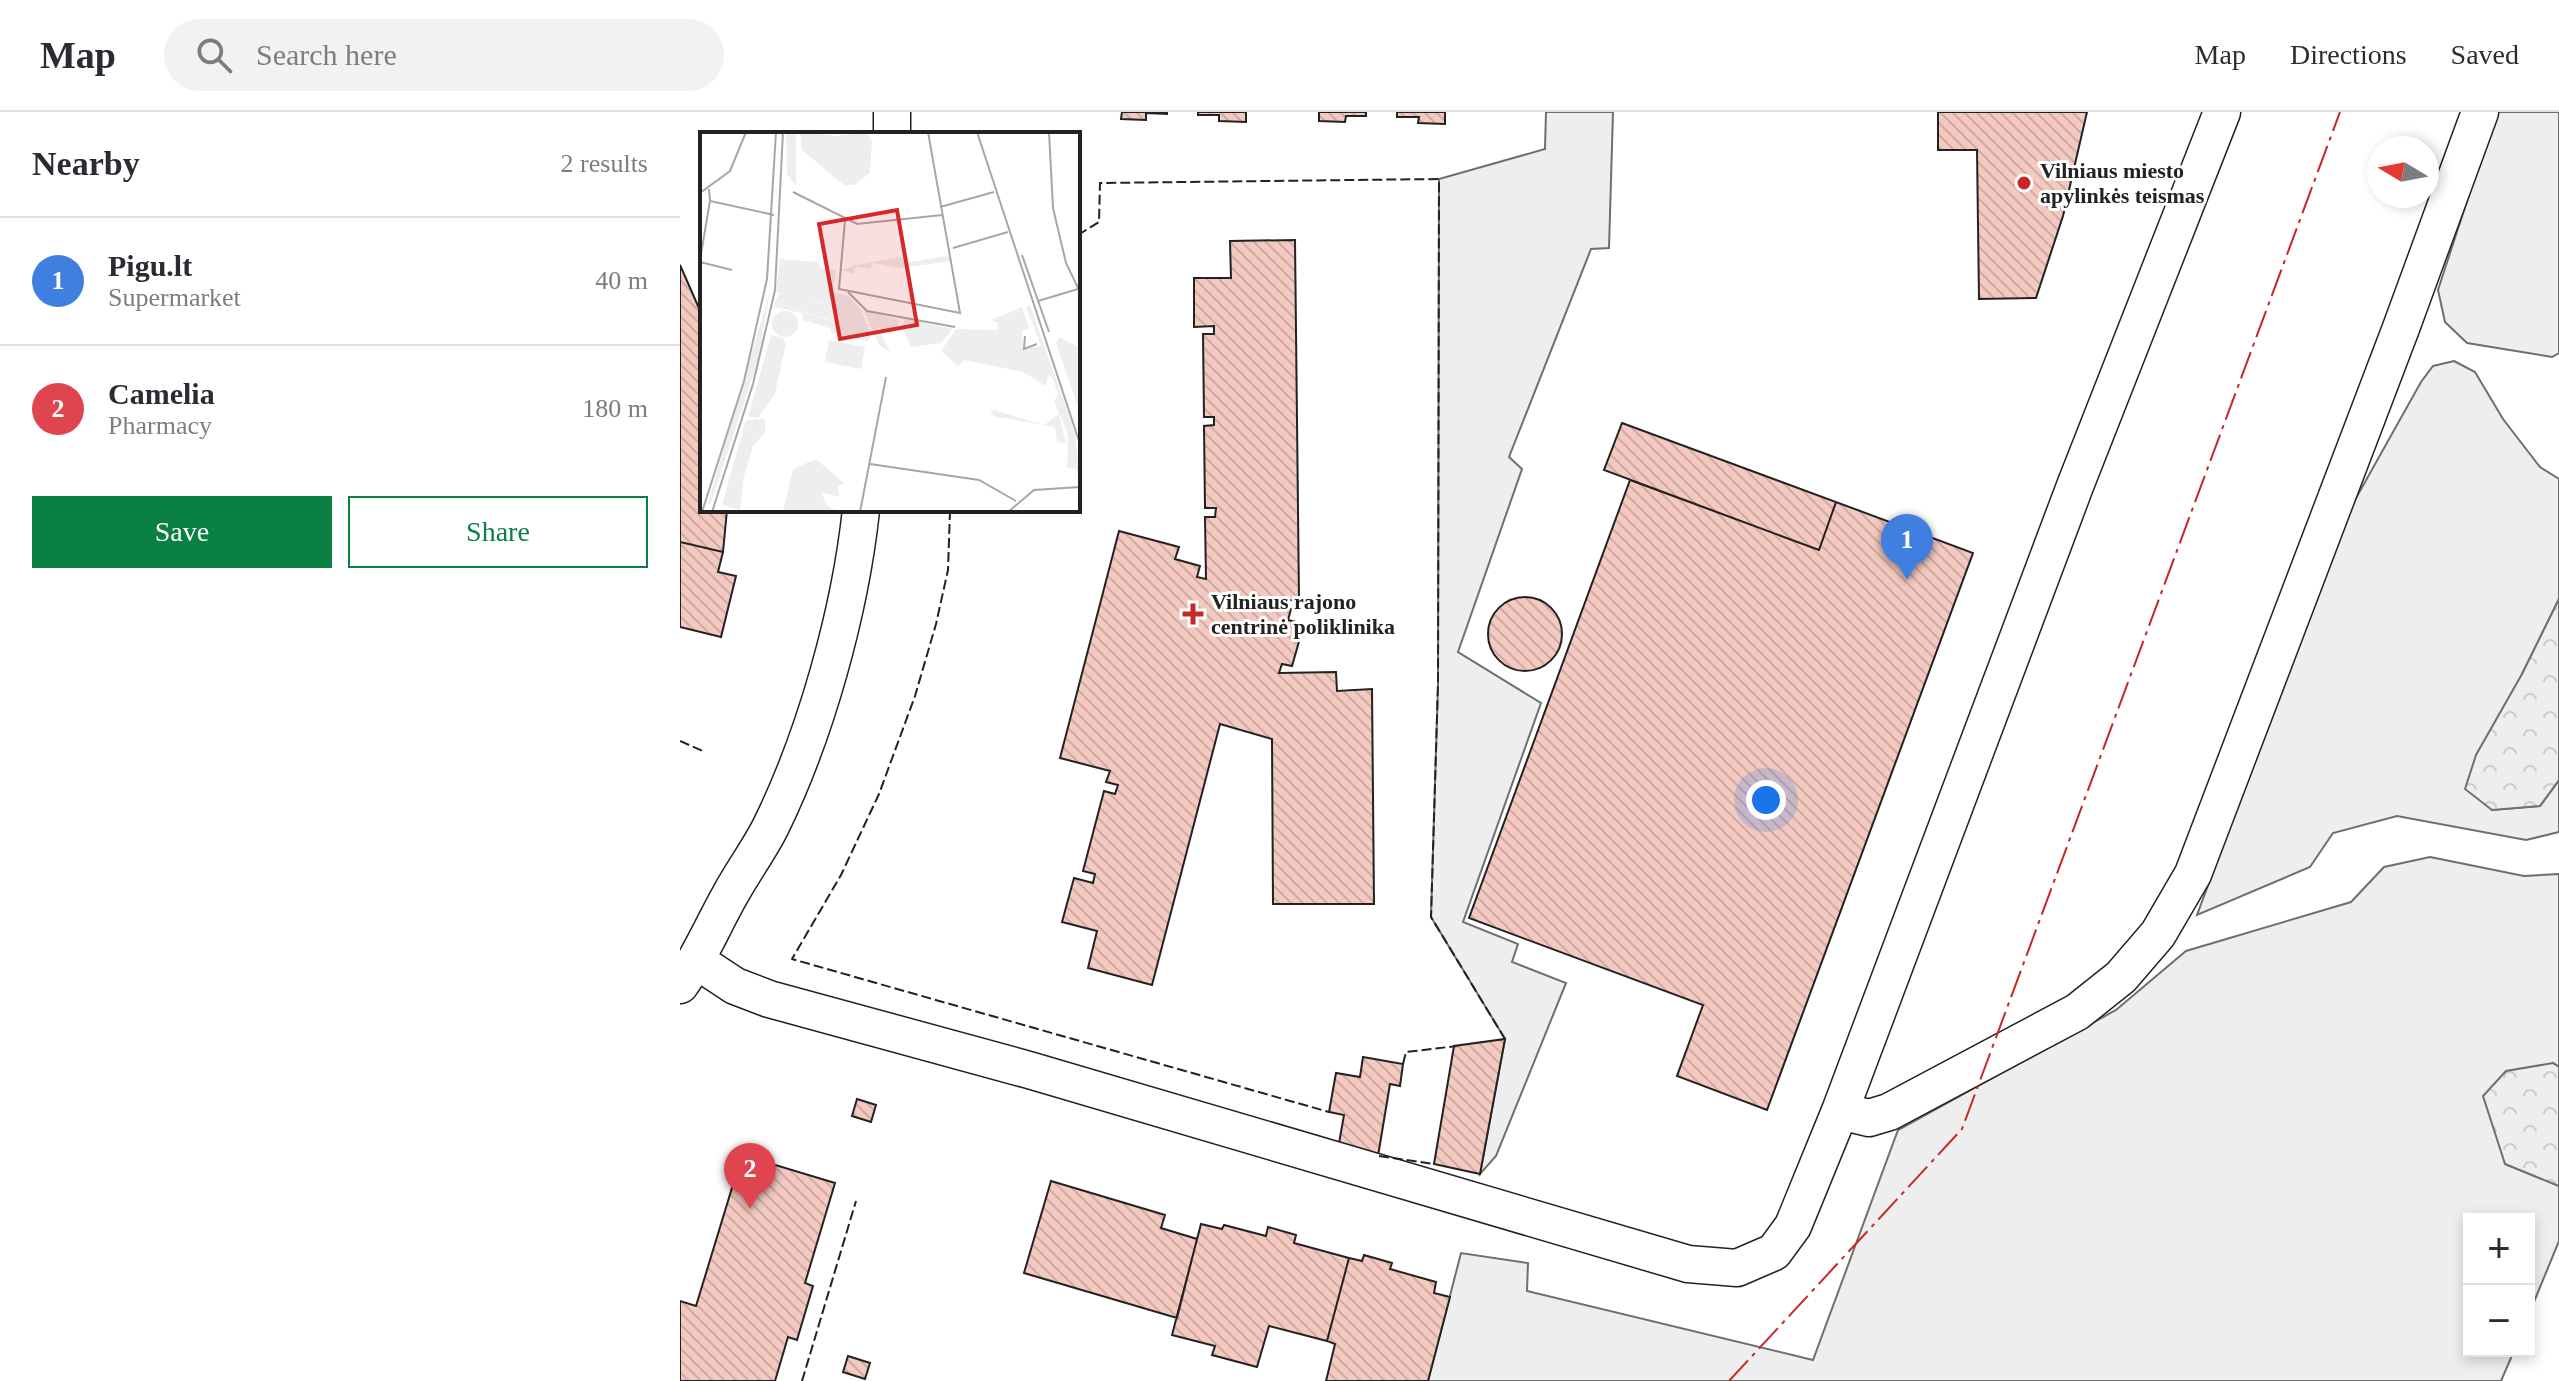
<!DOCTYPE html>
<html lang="en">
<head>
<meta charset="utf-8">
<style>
  body { margin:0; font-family:"Times New Roman",serif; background:#f2f2f3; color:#2b2b33 }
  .controls { position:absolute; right:24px; bottom:24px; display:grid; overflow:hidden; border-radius:0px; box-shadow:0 4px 12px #0003 }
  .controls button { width:72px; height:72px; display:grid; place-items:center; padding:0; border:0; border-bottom:2px solid #e1e1e2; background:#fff; color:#2b2b33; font:40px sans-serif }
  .compass { position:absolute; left:1687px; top:24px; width:72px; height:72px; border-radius:50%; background:#fff; box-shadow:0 4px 12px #0003; rotate:280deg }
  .you { position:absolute; left:1086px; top:688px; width:28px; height:28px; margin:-20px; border:6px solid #fff; border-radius:50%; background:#1a73e8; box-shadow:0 0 0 12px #1a73e833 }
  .badge { display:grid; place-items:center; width:52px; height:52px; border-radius:50%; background:#0b8043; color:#fff; font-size:26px; font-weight:700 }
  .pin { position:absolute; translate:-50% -66px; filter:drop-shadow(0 2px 4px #0008) }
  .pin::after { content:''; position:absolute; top:42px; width:28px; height:24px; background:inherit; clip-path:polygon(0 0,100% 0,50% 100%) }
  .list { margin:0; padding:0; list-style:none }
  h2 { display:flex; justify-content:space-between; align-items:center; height:104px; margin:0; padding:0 32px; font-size:34px }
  h2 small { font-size:26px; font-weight:400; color:#7c7c81 }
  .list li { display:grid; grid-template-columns:52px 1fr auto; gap:24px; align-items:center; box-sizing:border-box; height:128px; padding:0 32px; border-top:2px solid #e1e1e2 }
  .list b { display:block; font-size:30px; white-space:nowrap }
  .list p { margin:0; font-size:26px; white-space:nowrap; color:#7c7c81 }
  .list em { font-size:26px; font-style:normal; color:#7c7c81 }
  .actions { display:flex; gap:16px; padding:24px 32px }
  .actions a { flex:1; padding:18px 0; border:2px solid #0b8043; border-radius:0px; text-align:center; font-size:28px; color:#0b8043 }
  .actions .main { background:#0b8043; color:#fff }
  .icon { flex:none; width:44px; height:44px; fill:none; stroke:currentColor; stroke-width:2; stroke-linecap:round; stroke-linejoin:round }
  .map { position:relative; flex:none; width:1879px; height:1269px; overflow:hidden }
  header { display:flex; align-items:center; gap:48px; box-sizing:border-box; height:112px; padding:0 40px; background:#fff; border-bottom:2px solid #e1e1e2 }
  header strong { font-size:38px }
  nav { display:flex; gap:44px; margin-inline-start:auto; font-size:28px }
  .search { width:560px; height:72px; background:#f2f2f3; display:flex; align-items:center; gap:20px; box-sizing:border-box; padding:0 28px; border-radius:44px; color:#7c7c81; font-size:30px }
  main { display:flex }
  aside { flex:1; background:#fff }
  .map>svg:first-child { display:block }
  .grass { fill:#eee; stroke:#6f6f6f; stroke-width:2 }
  .forest { fill:url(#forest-crowns); stroke:#6f6f6f; stroke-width:2 }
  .building { fill:url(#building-back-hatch); stroke:#222; stroke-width:2 }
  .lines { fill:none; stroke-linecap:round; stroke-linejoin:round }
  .minor-casing { stroke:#222; stroke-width:39 }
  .minor { stroke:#fff; stroke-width:36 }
  .fence { stroke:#222; stroke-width:2; stroke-dasharray:10 4; stroke-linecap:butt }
  .power { stroke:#c62828; stroke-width:2; stroke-dasharray:28 6 4 6; stroke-linecap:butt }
  .poi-dot { fill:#c62828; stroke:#fff; stroke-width:3 }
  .labels { text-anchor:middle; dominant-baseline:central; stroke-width:6; stroke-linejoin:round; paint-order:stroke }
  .poi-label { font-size:22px; font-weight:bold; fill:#222; stroke:#fff; text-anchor:start }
  .inset-road { fill:none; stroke:#a7a7a7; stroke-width:2 }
  .view { fill:#d62828; fill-opacity:0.15; stroke:#d62828; stroke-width:4 }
  .inset-edge { fill:none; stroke:#222; stroke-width:4 }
</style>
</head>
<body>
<header>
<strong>Map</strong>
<div class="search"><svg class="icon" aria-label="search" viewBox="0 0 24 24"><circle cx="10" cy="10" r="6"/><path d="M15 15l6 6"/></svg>Search here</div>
<nav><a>Map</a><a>Directions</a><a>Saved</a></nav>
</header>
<main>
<aside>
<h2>Nearby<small>2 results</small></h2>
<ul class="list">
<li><span class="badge" style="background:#3f7fe0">1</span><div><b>Pigu.lt</b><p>Supermarket</p></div><em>40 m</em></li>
<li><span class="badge" style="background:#e0444e">2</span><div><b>Camelia</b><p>Pharmacy</p></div><em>180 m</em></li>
</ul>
<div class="actions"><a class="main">Save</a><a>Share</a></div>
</aside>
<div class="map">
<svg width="1879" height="1269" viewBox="0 0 1879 1269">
  <defs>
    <pattern id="forest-crowns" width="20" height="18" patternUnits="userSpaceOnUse" patternTransform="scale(2)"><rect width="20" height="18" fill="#eee"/><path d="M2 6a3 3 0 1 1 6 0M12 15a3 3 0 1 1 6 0" fill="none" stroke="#ccc"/></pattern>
    <pattern id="building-back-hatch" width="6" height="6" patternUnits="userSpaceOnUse" patternTransform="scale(2)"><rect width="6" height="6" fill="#f3c9c0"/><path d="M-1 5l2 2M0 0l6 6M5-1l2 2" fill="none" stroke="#d0aca5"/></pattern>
  </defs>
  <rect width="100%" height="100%" fill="#fff"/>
  <path class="grass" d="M866,0h67l-4,136 -18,1 -82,208 13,12 -64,183 83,51 -78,219 55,22 -6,18 54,21 -70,173 -16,18 25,-135 -74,-122 7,-233 1,-505 106,-30z
    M1816,0h63v241l-7,4 -85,-14 -22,-21 -7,-32z
    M1774,249l21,11 28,47 37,48 19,12v120l-37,75 -30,136 48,-4 19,-26v52l-33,8 -129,-24 -64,17 -23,34 -113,48 149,-399 75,-134 12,-16z
    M1750,745l94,19 35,-2v193l-6,-4 -48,101 54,22v55l-30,73v-95h-60v132h45l-13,30h-1073l33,-128 67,10 -1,28 286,69 85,-230 218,-120 70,-59 165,-49 33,-35z"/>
  <path class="forest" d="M1879,487v181l-19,26 -48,4 -27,-21 11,-34 46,-81z
    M1873,951l6,4v119l-54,-22 -22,-68 23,-25z"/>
  <path class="building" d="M442,0h45v2l-21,-1v7l-25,-1z
    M518,0h48v10l-27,-1v-6h-21z
    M639,0h47v4h-20l-1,6 -26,-1z
    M717,0h48v12l-27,-1 1,-6h-22z
    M1258,0h149l-24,104 -27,82 -57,1 -2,-149h-39z
    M615,128l4,360h-23v6l15,3 -3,11 16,4 -12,42 -10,-2 -3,9 57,-1 1,19 35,-2 2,215h-101l-1,-165 -52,-15 -68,261 -64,-17 9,-37 -35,-9 12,-44 19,5 2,-9 -12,-3 21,-80 11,3 3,-9 -12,-3 4,-11 -50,-13 59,-227 60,16 -4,12 25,7 -3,11 9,2 -1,-62h10l1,-9h-11l-1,-82 10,-1v-8h-10l-1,-83h11v-8l-20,1v-49h37l-1,-37z
    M0,153l22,50v195h25l-4,42 -43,-10z
    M942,311l214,79 -17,48 -215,-80z
    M950,368l189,70 17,-48 137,51 -206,557 -90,-34 26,-71 -234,-87z
    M0,430l43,10 -5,20 18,4 -15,61 -41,-10z
    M808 522a37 37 0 1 1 74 0a37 37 0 1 1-74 0Z
    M825,927l-25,135 -46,-10 20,-118z
    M683,945l40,7 -3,22 -10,-2 -12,72 -40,-7 6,-34 -15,-3 7,-39 24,4z
    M177,987l19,6 -5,17 -19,-6z
    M62,1043l93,28 -30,100 8,3 -16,54 -9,-3 -13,44h-95v-80l16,5z
    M371,1069l114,34 -4,13 36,11 -20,79 -153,-45z
    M521,1112l21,5 2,-4 42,11 2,-9 28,8 -2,8 55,15 -22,83 -58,-15 -12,41 -45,-12 3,-9 -43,-11z
    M684,1143l28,8 -2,6 46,13 -2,11 16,4 -22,84h-102l9,-37 -8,-3 22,-83 13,3z
    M168,1244l22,7 -5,16 -22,-7z"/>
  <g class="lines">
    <defs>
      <path id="minor" d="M212,22v-22
        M17,849l38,25 34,13 260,71 659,194 49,4 37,-16 19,-26 47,-115 235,-625 147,-374
        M0,873c20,-28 33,-60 50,-90 13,-24 29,-45 41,-69 45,-92 79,-214 90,-316
        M1160,999l29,7 20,-6 188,-100 44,-35 37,-43 35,-60 208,-546 79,-216"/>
    </defs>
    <use href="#minor" class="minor-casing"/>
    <use href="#minor" class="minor"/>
    <path class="fence" d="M398,123l21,-13 1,-39 339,-4 -1,505 -7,233 74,122 -5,1
      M270,398l-2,60 -12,54 -21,72 -36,98 -38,81 -49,84 537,153
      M0,629l25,11
      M723,952l3,-12 51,-6
      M699,1044l55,8
      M122,1269l54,-180"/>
    <path class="power" d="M1049,1269l233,-252 378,-1017"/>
  </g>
  <g class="poi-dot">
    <circle cx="1344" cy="71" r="8"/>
    <path d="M509 490h8v8h8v8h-8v8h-8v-8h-8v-8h8z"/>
  </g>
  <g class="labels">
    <g class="poi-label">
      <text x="1360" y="58">Vilniaus miesto<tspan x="1360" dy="25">apylinkės teismas</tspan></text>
      <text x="531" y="489">Vilniaus rajono<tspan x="531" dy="25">centrinė poliklinika</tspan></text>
    </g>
  </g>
  <g transform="translate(20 20)">
    <rect width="380" height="380" fill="#fff"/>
    <path d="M251,123l1,6 -53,7 -26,-5 -3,6 -14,-2 -3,7 -12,-4 15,-5 45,-8 3,6zM80,127l37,3 4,6 15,2 -3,23 15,2 14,16 9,26 -4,4 -36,-8v-5l-28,-8 -1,-7 -27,-6 -1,-5 59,20 -17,-11 6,-8 -46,-11zM71,155l-13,73 -48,146 -2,-3zM330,173l45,128 5,46 -4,-10 -9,-1 1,-34 -14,-33 4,-7 -5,-15 -5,-4 -2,11 -23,-14 -59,-12 -6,6 -17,-15 15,-22 41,1 1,-7 -7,-3 31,-13 7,21 -7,3 1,18 18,-3 -15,-39zM72 192a13 13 0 1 1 26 0a13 13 0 1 1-26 0ZM164,179l36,9 -8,14 -15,-7 13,25 -11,-7zM205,187l48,10 -12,14 -30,4 -9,-20zM71,203l12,3 3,6 -11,50 -17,24 -10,-1zM359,205l21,11v65l-24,-70zM129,208l36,7 -4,22 -36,-7zM65,287v14l-12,13 -9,30 -4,34 -18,-5 24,-85z" fill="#eee"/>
    <path d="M86,0h10v54l-9,-12zM82,158l40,14 -6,7 20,11 -62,-20zM294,278l50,15 15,-11 7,29 -9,-1 -2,-15 -58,-10 -7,-3z" fill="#eee"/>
    <path d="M100,0l37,4 29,-4 6,9 -2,32 -16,12h-10l-42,-35zM116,327l28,24 -6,3 1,11 -18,-5 6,14 13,6h-57l10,-43z" fill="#eee"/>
    <path class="inset-road" d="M277,0l103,312M349,0l4,76 13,55 14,29M9,57l1,12 64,14M93,60l64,32 85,-9M0,61l30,-22 16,-39M240,75l54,-15M145,88l-6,69 121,24 -32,-181M253,116l55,-16M322,123l27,77M0,128l10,-59M0,130l32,8M148,160l19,19 88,16M338,169l40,-12M325,204l-1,13 13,-5M170,332l109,16 37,21M2,380l42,-131 23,-102 9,-147M12,380l41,-128 22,-94 8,-158M160,380l26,-135M308,380l26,-22 46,-3"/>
    <path class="view" d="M197,78l20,115 -77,14 -21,-115z"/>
    <rect width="380" height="380" class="inset-edge"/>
  </g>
</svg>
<div class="controls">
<button>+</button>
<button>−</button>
</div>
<svg class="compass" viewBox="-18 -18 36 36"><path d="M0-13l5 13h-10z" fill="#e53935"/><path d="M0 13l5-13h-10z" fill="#7c7c81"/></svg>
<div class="you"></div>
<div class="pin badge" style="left:1227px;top:468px;background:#3f7fe0">1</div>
<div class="pin badge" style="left:70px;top:1097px;background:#e0444e">2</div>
</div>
</main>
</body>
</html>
